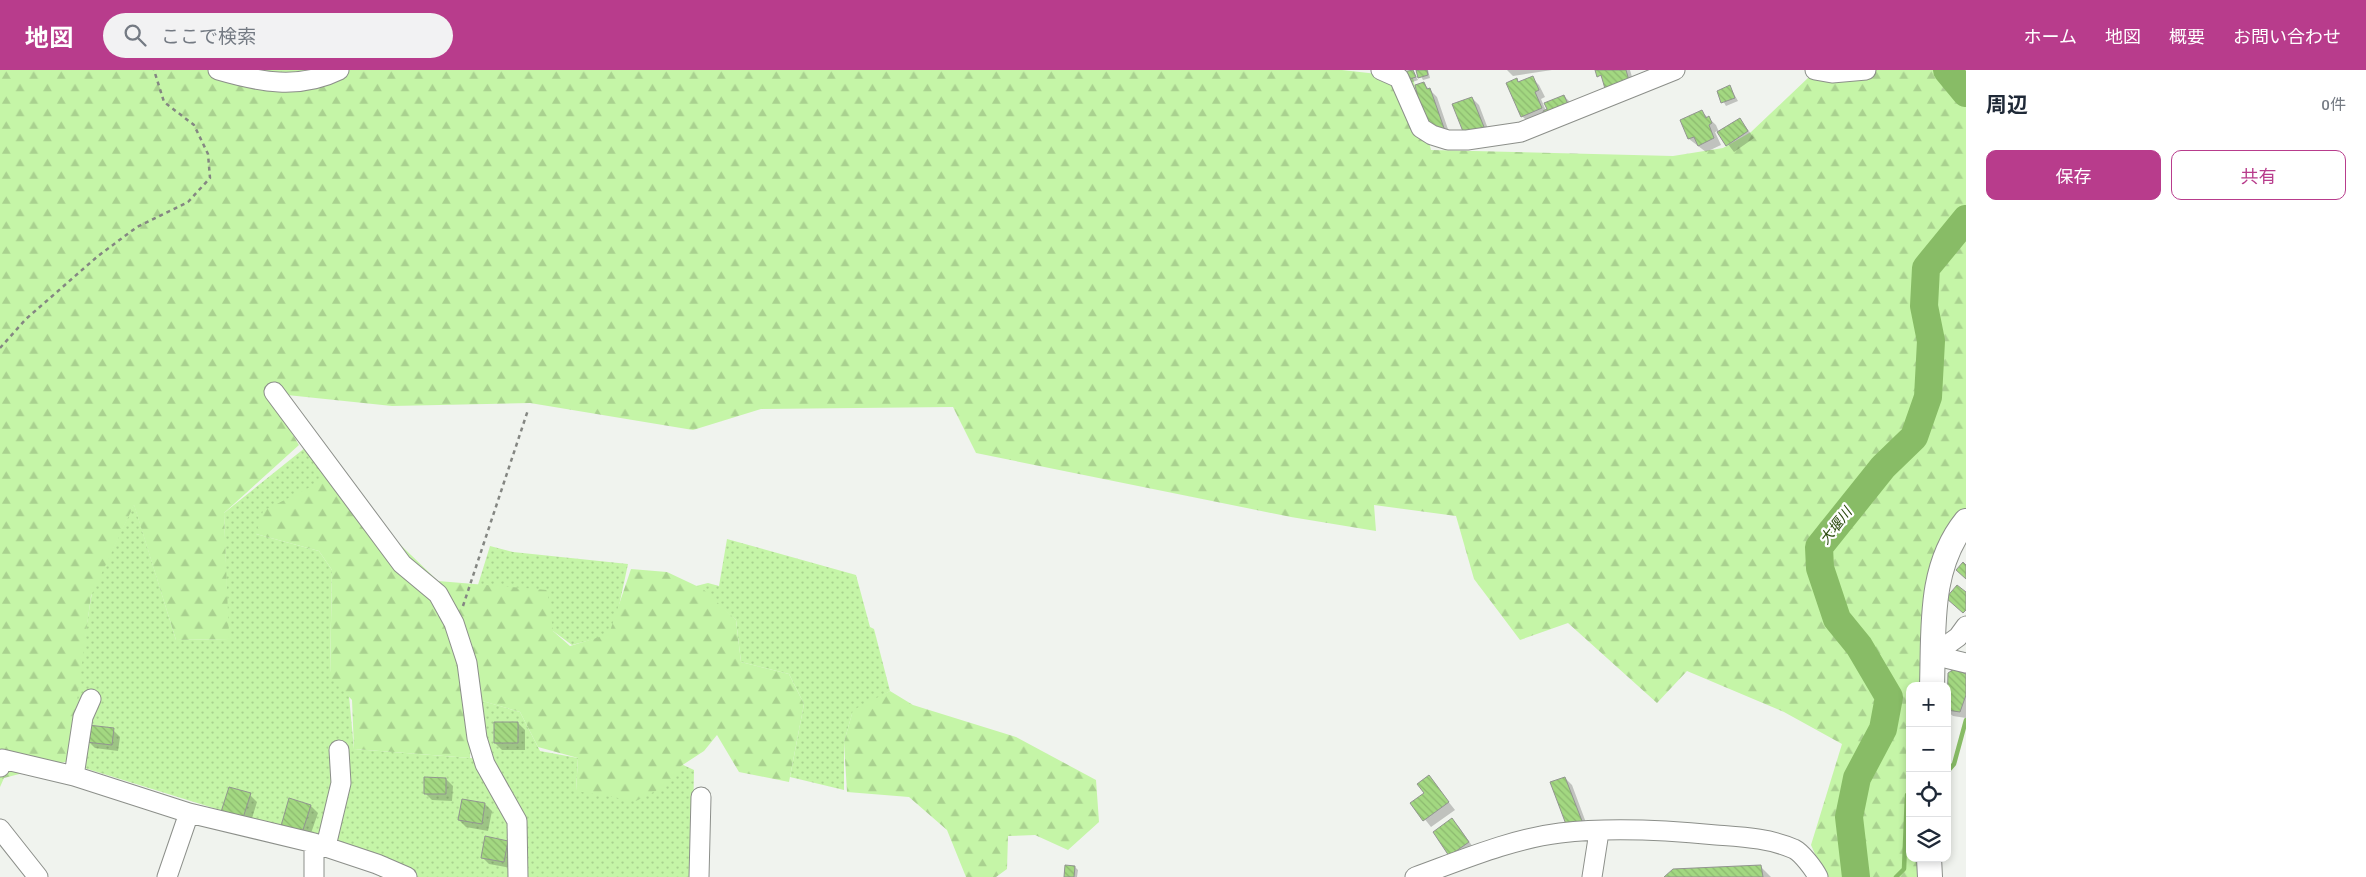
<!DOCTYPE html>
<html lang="ja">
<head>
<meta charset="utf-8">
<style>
  body { margin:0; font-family:Signika,"Noto Sans JP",sans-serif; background:#f2f2f3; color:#1f2937 }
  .controls { position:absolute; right:15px; bottom:15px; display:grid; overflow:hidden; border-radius:10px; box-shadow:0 2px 8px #0003 }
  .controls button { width:45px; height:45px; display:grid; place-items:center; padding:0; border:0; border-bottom:1px solid #e0e1e3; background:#fff; color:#1f2937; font:25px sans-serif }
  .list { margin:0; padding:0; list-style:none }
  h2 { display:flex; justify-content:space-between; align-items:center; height:65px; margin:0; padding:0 20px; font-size:21px }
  h2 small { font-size:16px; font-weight:400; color:#747a83 }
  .actions { display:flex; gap:10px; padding:15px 20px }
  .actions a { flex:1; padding:11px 0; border:1px solid #b83c8c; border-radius:10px; text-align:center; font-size:18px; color:#b83c8c }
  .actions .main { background:#b83c8c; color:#fff }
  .icon { flex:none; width:28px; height:28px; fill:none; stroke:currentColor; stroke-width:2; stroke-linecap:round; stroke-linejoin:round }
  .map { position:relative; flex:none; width:1966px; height:807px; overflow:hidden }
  header { display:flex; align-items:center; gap:30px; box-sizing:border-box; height:70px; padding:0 25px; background:#b83c8c; color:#fff }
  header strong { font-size:24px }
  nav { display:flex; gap:28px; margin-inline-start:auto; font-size:18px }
  .search { width:350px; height:45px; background:#f2f2f3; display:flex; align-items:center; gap:12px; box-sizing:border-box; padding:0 18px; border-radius:28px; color:#747a83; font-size:19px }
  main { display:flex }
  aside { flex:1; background:#fff }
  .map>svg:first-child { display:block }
  .grass { fill:url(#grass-dots) }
  .forest { fill:url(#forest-firs) }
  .shadow { fill:#0003 }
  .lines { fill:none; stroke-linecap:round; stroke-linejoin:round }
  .stream { stroke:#88bc66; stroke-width:4.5 }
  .river { stroke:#88bc66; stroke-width:28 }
  .building { fill:url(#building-back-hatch); stroke:#929590 }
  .minor-casing { stroke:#8c8f8a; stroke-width:21 }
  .major-casing { stroke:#8c8f8a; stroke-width:26 }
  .path { stroke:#848682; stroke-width:2.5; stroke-dasharray:4 4; stroke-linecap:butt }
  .minor { stroke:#fff; stroke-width:19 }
  .major { stroke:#fff; stroke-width:24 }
  .labels { text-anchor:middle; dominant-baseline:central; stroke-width:4.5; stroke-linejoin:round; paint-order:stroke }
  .water-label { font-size:14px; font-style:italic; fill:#28480b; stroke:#fff }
</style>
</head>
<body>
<header>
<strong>地図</strong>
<div class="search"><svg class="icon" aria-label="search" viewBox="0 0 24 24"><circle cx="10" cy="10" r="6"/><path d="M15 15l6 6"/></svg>ここで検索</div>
<nav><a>ホーム</a><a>地図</a><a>概要</a><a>お問い合わせ</a></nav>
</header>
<main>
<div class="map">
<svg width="1966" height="807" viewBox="0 0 1966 807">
  <defs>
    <pattern id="grass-dots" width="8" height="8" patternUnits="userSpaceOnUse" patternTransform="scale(1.25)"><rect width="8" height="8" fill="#c5f5a7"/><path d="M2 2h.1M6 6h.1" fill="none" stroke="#a9d18f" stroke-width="1.8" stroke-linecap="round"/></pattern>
    <pattern id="forest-firs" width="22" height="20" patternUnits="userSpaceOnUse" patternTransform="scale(1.25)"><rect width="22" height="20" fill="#c5f5a7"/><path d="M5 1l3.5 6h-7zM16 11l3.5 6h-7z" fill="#a9d18f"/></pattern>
    <pattern id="building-back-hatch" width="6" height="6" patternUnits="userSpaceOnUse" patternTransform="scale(1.25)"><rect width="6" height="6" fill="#a3d881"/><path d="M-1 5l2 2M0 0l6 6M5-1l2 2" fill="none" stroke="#8cb96f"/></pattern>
  </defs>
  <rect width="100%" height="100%" fill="#f0f3ee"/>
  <path class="grass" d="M311,373l26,34 -81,57 63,17 13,19 -2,101 19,25 5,53 129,10 -7,-60 44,13 20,39 38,7 -2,33 103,-28 15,7 -2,107h-172l-3,-44 -4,44h-134l4,-10 -73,-29 -245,-76 27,-170 42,-88 42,136 52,-1 -4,-126z
    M727,469l129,36 14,52 4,2 16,62 -38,23 -8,28v48l-54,-13 14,-73 -15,-30 -48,-12 -5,-42 -40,-34 12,-3 11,3z
    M490,476l23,6 115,12 -15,70 -41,11 -19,-14 -76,-43z"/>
  <path class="forest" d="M0,0h1342l71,8 18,72 242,6 50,-8 28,-16 58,-55 37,-7h96l16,17 -8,-17h16v440l-23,23 -18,53 -3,100h-12v172h14l1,19h-100l-14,-32 31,-101 -58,-32 -97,-41 -30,32 -89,-80 -48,17 -46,-61 -18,-63 -82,-11 2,26 -85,-14 -315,-64 -23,-46 -192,2 -68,21 -163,-27 -138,3 -124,-13 31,52 -75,68 5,126 -53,1 -42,-135 -43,91 -22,165 -65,17 -4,9z
    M330,407l108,104 109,9 6,41 17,15 39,-12 22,-65 36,3 36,17 33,31 5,42 48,12 15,30 -15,78 -50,-10 -22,-37 -13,16 -23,15 -14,19 -31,16 -60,-10 2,-33 -40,-11 -18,-35 -48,-14 -2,60 -116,-9 -2,-49 -22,-23 2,-107 -13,-19 -63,-17 7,-23z
    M890,621l23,14 103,32 80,43 3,42 -31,28 -33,-15 -27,1 -1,33 -11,8h-30l-19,-47 -38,-33 -62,-5 -3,-50 9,-32z"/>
  <path class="shadow" d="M1413,0l5,10 -8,3 -5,-10z
    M1418,0h10l2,8 -7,2z
    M1507,0h45l-39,6z
    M1597,0h33l6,21 -32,-9z
    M1532,8l7,7 6,12 -4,2 5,12 18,-15 7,7 -42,20 -7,-7 -5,-36 3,3z
    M1424,14l13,13 14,41 -4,2z
    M1730,17l8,14 -12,5 -8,-14z
    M1472,28l7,7 11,29 -18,7z
    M1702,42l14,13 3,7 21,-13 14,19 -20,14 -16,-21 -3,1 6,13 -15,7 -17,-13 -8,-19z
    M1949,604l17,2v42l-13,-2 -6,-5z
    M518,653l7,7v20h-23l-7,-7z
    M113,660l7,7 -2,14 -23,-3 -7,-7z
    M1429,707l26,33 -24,17 -19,-24 14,-10z
    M1565,708l7,7 16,43 -13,5z
    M446,709l7,7 -1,15 -20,-1 -7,-7z
    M250,725l7,7 -8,26 -20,-7z
    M485,734l7,7 -4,20 -22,-4 -7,-7z
    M311,736l7,7 -9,26 -20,-6z
    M1452,750l7,7 16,23 -25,5z
    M508,772l7,7 -4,19 -22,-4 -7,-7z
    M1760,796l11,11h-106z
    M1075,797l3,3 -1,7h-12z"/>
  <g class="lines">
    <path class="stream" d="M1947,702l7,-8 12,-44
      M1896,807l8,-8 3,-74 3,-1"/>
    <path class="river" d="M1947,0l19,23
      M1856,807l-7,-60 8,-39 26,-49 6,-32 -30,-51 -22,-27 -17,-51 -1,-21 64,-80 31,-30 14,-40 3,-56 -7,-35 2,-38 40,-49"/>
  </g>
  <path class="building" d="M1413,0l3,7 -10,3 -3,-8z
    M1416,0h11l1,5 -10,3z
    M1595,0h31l4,14 -24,8 -5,-17 -4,2z
    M1533,6l6,14 -4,2 7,16 -21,9 -15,-34 11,-5 1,4z
    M1424,12l3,7 3,-1 15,43 -20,-3 -10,-43z
    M1730,15l5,13 -14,5 -4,-12z
    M1564,25l6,14 -24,9 -3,-7 4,-2 -3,-6z
    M1472,27l12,30 -20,7 -12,-30z
    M1702,40l4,8 3,-2 3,7 -3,2 5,13 -16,8 -4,-9 -6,2 -8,-19z
    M1740,48l8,13 -22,15 -9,-14z
    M1963,492l3,3v14l-10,-9z
    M1957,515l9,7v18l-3,3 -17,-15z
    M1954,599l12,5v21l-6,17 -13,-2 1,-37z
    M494,652h24v21h-24z
    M88,655l26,3 -2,17 -26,-3z
    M1429,705l20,27 -26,19 -13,-18 14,-10 -7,-9z
    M424,707l22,1v16h-22z
    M1565,707l17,44 -15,6 -17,-45z
    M229,717l22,6 -9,28 -22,-6z
    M289,728l22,7 -9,28 -21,-7z
    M462,729l23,4 -3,21 -24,-4z
    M1452,748l17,24 -20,14 -16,-24z
    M485,766l23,5 -4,21 -23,-4z
    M1065,795l10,1 -1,11h-10z
    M1761,795l2,12h-99l9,-8z"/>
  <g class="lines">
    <defs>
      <path id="minor" d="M218,0c41,12 81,20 121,0
        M1381,0l18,8 22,50 11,7 16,5h19l54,-8 154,-62
        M1815,0l17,3 34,-3
        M274,322l128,172 36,30 16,29 13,40 10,75 8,26 32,57 1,56
        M1933,585l25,-18 8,-11
        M1933,585l33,8
        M0,697l2,-8 72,17 115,37 -22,64
        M74,706l9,-59 8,-18
        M189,743l125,30v34
        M0,759l38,48
        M314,773l63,21 30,13
        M326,776l15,-63 -2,-33
        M699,807l2,-80
        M1415,807c47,-17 96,-38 145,-44 51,-6 105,-3 156,2 26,2 53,3 78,14 8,4 20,20 24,28
        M1592,807l7,-45"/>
      <path id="major" d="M1932,616c2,-57 -4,-118 34,-165
        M1929,788l1,19"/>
    </defs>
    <use href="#minor" class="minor-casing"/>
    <use href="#major" class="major-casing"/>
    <path class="path" d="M0,278l26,-29 72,-63 39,-29 51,-25 22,-24 -2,-24 -14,-29 -30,-23 -10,-32
      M463,536l65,-196"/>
    <use href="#minor" class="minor"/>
    <use href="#major" class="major"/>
  </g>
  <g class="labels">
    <g class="water-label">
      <text transform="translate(1836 456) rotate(-52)">大堰川</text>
    </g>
  </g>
</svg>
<div class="controls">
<button>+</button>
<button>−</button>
<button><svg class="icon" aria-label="locate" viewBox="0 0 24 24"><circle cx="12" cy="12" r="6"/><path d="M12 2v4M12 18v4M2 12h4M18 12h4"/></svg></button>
<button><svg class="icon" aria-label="layers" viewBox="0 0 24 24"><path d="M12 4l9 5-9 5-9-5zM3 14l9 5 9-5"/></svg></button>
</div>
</div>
<aside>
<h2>周辺<small>0件</small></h2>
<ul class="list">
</ul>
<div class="actions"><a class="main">保存</a><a>共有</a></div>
</aside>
</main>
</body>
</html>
